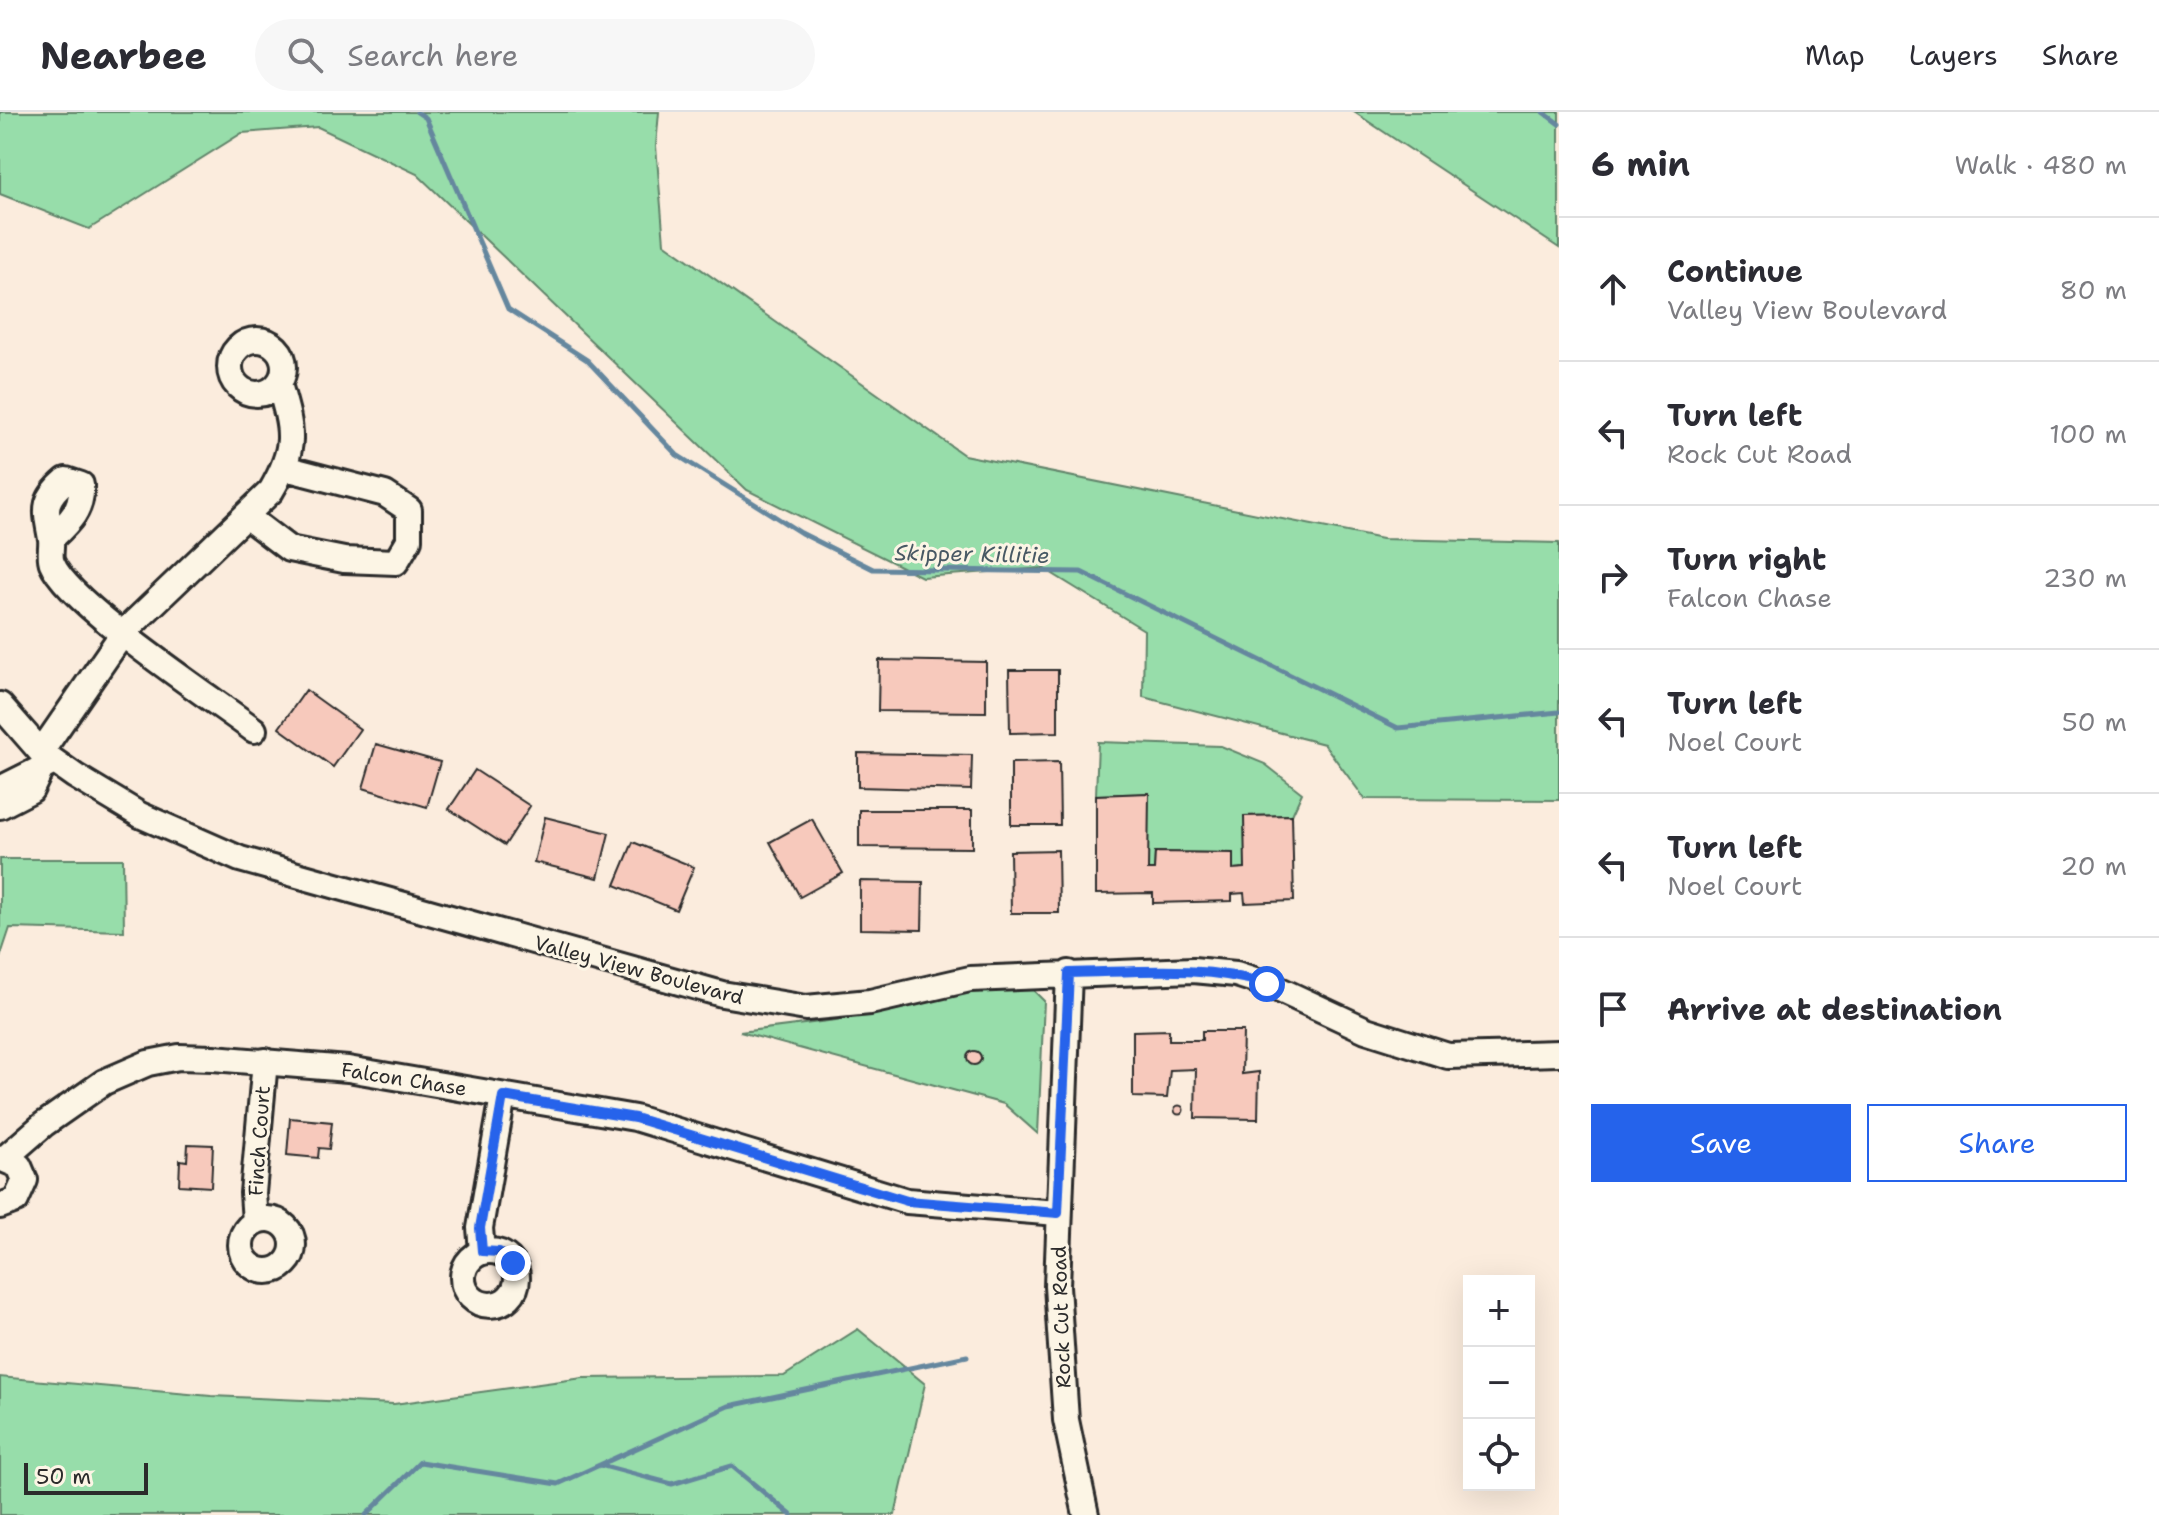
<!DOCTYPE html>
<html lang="en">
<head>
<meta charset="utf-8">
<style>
  body { margin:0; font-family:"Shantell Sans",sans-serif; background:#f7f7f7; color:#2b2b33 }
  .controls { position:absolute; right:24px; bottom:24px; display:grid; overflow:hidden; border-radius:0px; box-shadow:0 8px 32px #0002 }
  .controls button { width:72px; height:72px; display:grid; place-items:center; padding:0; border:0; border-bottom:2px solid #e1e1e2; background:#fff; color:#2b2b33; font:40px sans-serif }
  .scale { position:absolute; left:24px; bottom:20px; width:124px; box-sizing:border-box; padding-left:8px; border:4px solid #2b2b2b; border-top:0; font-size:22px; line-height:28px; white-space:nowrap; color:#2b2b2b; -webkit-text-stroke:6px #fcf5e5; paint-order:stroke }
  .stop { position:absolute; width:24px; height:24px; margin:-18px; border:6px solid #2563eb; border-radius:50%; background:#fff }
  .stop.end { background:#2563eb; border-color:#fff; box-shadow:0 2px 8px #0008 }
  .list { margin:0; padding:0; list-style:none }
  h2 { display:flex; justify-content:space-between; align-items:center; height:104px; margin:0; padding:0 32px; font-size:34px }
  h2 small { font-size:26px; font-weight:400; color:#7c7c81 }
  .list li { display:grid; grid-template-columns:52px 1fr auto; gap:24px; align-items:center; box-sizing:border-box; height:144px; padding:0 32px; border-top:2px solid #e1e1e2 }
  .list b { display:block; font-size:30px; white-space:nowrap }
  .list p { margin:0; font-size:26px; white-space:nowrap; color:#7c7c81 }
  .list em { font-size:26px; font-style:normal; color:#7c7c81 }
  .actions { display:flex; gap:16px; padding:24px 32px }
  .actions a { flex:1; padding:18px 0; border:2px solid #2563eb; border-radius:0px; text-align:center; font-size:28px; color:#2563eb }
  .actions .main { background:#2563eb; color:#fff }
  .icon { flex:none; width:44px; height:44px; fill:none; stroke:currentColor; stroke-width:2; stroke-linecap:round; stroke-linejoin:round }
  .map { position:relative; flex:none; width:1559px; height:1403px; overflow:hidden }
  header { display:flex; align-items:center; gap:48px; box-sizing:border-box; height:112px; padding:0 40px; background:#fff; border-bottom:2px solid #e1e1e2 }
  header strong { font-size:38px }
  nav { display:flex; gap:44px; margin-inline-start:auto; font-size:28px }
  .search { width:560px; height:72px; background:#f7f7f7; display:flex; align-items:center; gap:20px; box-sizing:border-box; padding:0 28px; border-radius:44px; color:#7c7c81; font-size:30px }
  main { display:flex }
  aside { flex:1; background:#fff }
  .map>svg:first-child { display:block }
  .green { fill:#97ddaa; stroke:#61846a; stroke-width:2 }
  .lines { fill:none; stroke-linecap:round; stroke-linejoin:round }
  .stream { stroke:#65879e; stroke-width:5 }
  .building { fill:#f7c9bc; stroke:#2b2b2b; stroke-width:2 }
  .minor-casing { stroke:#2b2b2b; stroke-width:30 }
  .minor { stroke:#fcf5e5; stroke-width:24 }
  .route { stroke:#2563eb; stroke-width:10 }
  .labels { text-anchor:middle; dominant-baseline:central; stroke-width:6; stroke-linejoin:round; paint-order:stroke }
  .street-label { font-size:20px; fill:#2b2b2b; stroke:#fcf5e5 }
  .water-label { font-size:22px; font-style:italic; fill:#485964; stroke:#fcf5e5 }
</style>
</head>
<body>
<header>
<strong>Nearbee</strong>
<div class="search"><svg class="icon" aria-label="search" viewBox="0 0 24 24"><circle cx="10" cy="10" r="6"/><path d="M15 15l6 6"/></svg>Search here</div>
<nav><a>Map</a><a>Layers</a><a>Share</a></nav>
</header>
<main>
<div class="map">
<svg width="1559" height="1403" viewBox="0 0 1559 1403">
  <rect width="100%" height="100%" fill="#fbecdd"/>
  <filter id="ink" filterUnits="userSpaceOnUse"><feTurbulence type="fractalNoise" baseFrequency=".0125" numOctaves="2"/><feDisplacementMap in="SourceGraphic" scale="16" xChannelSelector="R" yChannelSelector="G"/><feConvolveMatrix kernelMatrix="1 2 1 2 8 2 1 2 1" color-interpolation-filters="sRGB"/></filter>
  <g filter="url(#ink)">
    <path class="green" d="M0,0h659l-3,34 8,97 300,212 418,84 177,4v257l-194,-1 -41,-55 -181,-47 1,-67 -101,-62 -121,9 -175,-87 -330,-316 -99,-47 -76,6 -153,96 -89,-35z
      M1355,0h204v136l-205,-136z
      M1098,630l123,4 44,18 37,29 -10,22 -47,1v52l-12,1v-16l-78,-1 -1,18h-6v-77l-52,2z
      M0,747h123l1,72 -114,-3 -10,30z
      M1014,877l19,1 11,11 -6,133 -34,-30 -264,-72 96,-12 125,-27z
      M858,1217l67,55 -30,131h-895v-138l211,19 183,8 189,-26 201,-2z"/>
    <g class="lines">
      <path class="stream" d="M417,0l9,6 82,191 79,51 90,95 124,78 72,36 208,3 317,156 161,-16
        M1543,0l16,12
        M600,1353l72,19 60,-18 59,49
        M366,1403l54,-53 138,22 171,-78 238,-50"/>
    </g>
    <path class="building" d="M879,548l107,2v50l-108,-1z
      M1009,558h49v62l-48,1z
      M306,578l54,39 -27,38 -54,-39z
      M376,632l64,18 -13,45 -64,-19z
      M858,641l114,2 -1,35 -113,-3z
      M1059,650l1,63h-49v-62z
      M475,658l55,36 -25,39 -56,-36z
      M1149,681l-1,77h6l1,-18 78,1v16l12,-1 -1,-52 48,-1 2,86 -49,2 -1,-10 -12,1v7l-79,2v-10l-57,1v-99z
      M859,698h113v38l-113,-1z
      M545,705l64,16 -11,45 -64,-16z
      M812,707l31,54 -43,24 -30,-55z
      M633,730l61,25 -18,43 -61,-25z
      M1058,738l1,63h-48l-1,-62z
      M860,769l63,1 -1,48 -62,-1z
      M1169,918v10h33v-9h41l-1,43 17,-2 -1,47 -63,-1 1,-49 -26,1 -3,28 -34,-1v-66z
      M967 946a7 7 0 1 1 14 0a7 7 0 1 1-14 0Z
      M1174.5 998a4.5 4.5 0 1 1 9 0a4.5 4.5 0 1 1-9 0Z
      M290,1006l42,4 -3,27 -10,-1 -1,10 -31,-3z
      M188,1032l25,1 -2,42 -32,-2 1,-25 7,1z"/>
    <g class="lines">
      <defs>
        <path id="minor" d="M230 255a27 27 0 1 1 54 0a27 27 0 1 1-54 0Z
          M247,405l42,32 55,11 52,2 13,-22v-30l-24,-16 -100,-26
          M51,427c17,-16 32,-29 30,-54l-15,-5c-25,21 -20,30 -15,59 1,7 -2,17 1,24 16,41 161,136 202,167
          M0,593l41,47 34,24 65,39 100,44 482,135 84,14 64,-6 100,-23 223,-9 43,4 31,10 99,46 82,26 111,-3
          M41,640l82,-119 148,-142c26,-44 22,-59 8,-107
          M0,677l54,-27
          M0,694l31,-16 9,-19
          M1069,861l-12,313 9,134 20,95
          M0,1046l19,8 6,14 -9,20 -16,6
          M5,1046l39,-34 60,-42 44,-19 31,-6 34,1 135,11 287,49 272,83 151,12
          M241 1133a26 26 0 1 1 52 0a26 26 0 1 1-52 0Z
          M255,1110l-2,-29 12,-132
          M463 1166a27 27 0 1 1 54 0a27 27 0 1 1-54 0Z
          M482,1139l-2,-23 23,-132"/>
      </defs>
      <use href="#minor" class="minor-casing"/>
      <use href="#minor" class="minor"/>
    </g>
  </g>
  <g class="lines" filter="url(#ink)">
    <path class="route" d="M513,1151l-14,-11 -17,-1 -2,-23 23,-132 132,22 272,83 151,12 11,-240c67,-1 133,-9 198,11"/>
  </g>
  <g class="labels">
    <g class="street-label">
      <text transform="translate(639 858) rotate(15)">Valley View Boulevard</text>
      <text transform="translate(404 967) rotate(9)">Falcon Chase</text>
      <text transform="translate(259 1029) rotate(-86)">Finch Court</text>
      <text transform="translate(1061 1205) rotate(-92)">Rock Cut Road</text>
    </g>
    <g class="water-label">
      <text transform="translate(972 442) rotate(1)">Skipper Killitie</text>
    </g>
  </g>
</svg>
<div class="controls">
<button>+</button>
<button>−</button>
<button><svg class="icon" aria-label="locate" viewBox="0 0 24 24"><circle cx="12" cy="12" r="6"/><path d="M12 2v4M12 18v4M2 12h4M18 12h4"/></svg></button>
</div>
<div class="scale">50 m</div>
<div class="stop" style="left:1267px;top:872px"></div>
<div class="stop end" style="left:513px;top:1151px"></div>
</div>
<aside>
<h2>6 min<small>Walk · 480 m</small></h2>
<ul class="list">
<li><svg class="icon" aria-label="ahead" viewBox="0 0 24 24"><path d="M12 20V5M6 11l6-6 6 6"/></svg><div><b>Continue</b><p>Valley View Boulevard</p></div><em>80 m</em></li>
<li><svg class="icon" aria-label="left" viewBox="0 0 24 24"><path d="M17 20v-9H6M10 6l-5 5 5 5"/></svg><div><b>Turn left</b><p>Rock Cut Road</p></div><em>100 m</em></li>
<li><svg class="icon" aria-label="right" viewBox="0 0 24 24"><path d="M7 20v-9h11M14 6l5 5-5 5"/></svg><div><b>Turn right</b><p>Falcon Chase</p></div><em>230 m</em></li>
<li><svg class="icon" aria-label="left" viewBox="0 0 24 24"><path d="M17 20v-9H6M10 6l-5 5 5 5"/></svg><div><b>Turn left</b><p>Noel Court</p></div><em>50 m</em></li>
<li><svg class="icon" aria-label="left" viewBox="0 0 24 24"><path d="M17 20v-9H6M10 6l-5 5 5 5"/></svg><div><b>Turn left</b><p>Noel Court</p></div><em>20 m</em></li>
<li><svg class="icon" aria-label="arrive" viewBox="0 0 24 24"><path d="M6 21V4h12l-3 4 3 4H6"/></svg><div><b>Arrive at destination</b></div></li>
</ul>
<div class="actions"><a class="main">Save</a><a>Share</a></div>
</aside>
</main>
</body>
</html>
